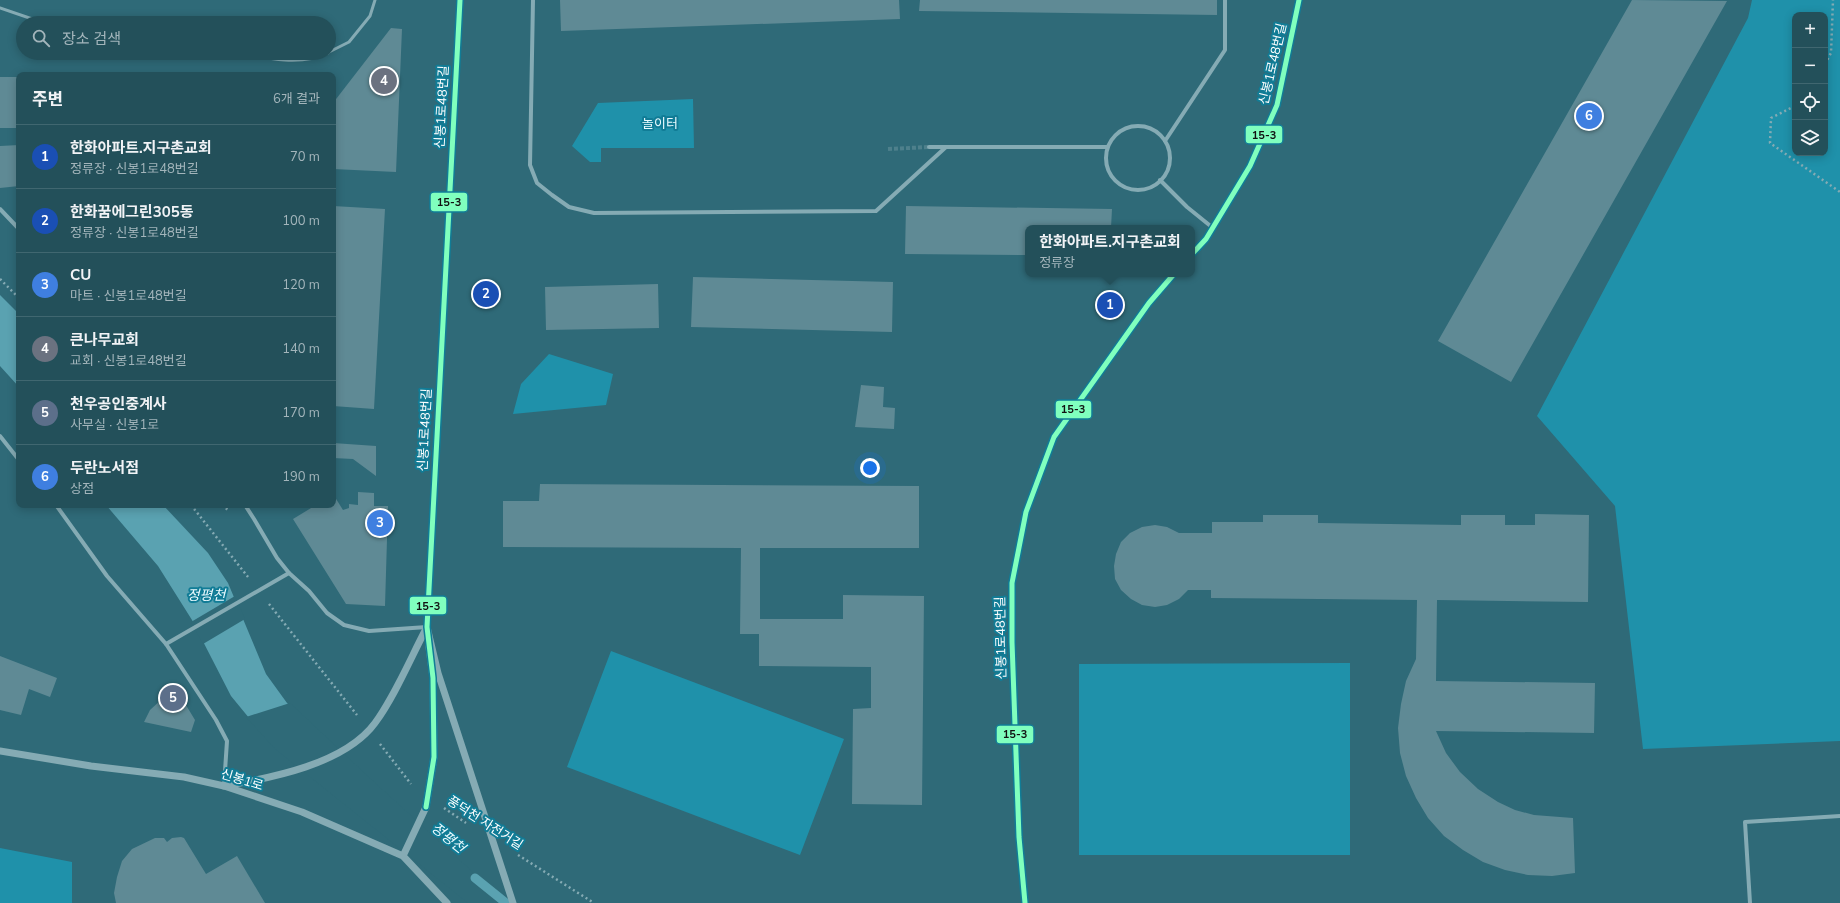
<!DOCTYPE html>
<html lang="ko">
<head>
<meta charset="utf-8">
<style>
  body { margin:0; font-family:"Nunito Sans","Noto Sans KR",sans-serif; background:#2b5760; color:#f1f3f6 }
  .controls { position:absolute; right:12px; top:12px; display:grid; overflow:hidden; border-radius:8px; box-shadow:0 2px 10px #0003 }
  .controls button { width:36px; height:36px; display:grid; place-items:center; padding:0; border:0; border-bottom:1px solid #406770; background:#23505a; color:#f1f3f6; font:20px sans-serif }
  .you { position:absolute; left:870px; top:468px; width:14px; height:14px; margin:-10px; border:3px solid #fff; border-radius:50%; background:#1a73e8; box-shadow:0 0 0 6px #1a73e833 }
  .badge { display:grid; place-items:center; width:26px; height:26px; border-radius:50%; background:#b6cbd0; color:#fff; font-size:13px; font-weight:700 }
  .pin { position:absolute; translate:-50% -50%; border:2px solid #fff; box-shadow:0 1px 4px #0006 }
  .popup { position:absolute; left:1025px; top:225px; width:170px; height:52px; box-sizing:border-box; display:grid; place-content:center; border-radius:8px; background:#23505a; filter:drop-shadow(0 1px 3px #0005); font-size:13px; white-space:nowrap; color:#a3b5bb }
  .popup b { font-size:15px; color:#f1f3f6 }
  .popup::after { content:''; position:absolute; left:50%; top:100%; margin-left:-8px; border:8px solid transparent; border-top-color:#23505a }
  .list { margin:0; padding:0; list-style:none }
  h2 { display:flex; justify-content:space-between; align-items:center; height:52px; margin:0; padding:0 16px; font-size:17px }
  h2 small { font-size:13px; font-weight:400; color:#a3b5bb }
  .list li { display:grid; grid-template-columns:26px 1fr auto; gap:12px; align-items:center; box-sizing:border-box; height:64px; padding:0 16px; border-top:1px solid #406770 }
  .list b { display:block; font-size:15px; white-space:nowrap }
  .list p { margin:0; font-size:13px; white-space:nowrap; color:#a3b5bb }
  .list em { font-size:13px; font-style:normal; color:#a3b5bb }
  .icon { flex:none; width:22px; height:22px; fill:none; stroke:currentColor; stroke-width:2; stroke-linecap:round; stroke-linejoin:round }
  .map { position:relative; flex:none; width:1840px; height:903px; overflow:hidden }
  .search { position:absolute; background:#23505a; box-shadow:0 2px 10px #0003; left:16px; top:16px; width:320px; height:44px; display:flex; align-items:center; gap:10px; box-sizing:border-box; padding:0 14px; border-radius:22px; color:#a3b5bb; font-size:15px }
  .panel { position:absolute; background:#23505a; box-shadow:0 2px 10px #0003; left:16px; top:72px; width:320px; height:436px; border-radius:8px }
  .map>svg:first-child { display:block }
  .green { fill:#1f91aa; fill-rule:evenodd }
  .water { fill:#5aa2b1 }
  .pier { fill:#2f6a78 }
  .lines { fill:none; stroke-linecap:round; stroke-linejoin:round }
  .stream { stroke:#5aa2b1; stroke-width:9 }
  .building { fill:#5f8a95 }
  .minor-tunnel { stroke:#4e808c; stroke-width:4; stroke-dasharray:4 2; stroke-linecap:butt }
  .path { stroke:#85abb4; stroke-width:2.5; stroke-dasharray:2 3; stroke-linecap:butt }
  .service { stroke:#85abb4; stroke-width:3 }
  .minor { stroke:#85abb4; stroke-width:4 }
  .tertiary { stroke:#85abb4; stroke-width:7 }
  .minor-bridge { stroke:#85abb4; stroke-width:4 }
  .tertiary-bridge { stroke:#85abb4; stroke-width:7 }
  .bus-1-casing { stroke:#117c96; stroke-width:8 }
  .bus-1 { stroke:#80ffbe; stroke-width:5 }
  .labels { text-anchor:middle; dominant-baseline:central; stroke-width:4; stroke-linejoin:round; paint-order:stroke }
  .street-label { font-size:13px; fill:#fff; stroke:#117c96 }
  .park-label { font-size:13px; fill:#e9fbff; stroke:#117c96 }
  .water-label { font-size:14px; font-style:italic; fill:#eafafe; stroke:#117c96 }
  .line-badge { stroke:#117c96; stroke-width:1.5 }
  .pale-badge-label { font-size:11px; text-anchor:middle; font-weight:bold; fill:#111 }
</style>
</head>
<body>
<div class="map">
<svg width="1840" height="903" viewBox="0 0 1840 903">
  <rect width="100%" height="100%" fill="#2f6a78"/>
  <path class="green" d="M1752,0h88v741l-197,8 -28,-243 -78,-90 211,-398zM1795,15h30v138h-30z
    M693,99l1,49h-93v14h-11l-18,-16 26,-43z
    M549,354l64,20 -7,31 -93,9 8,-30z
    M611,651l233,88 -44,116 -233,-88z
    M1350,663v192h-271v-191z
    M0,848l72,14v41h-72z"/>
  <path class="water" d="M0,295l19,19v73l-19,-21z
    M106,505h57l45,48 20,30 38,91 21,29 83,79 -116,-58 -23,-28 -39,-76 -34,-54z"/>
  <path class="pier" d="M235,596l10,23 -42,25 -12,-22z
    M290,703l82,77 114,104 23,19h-41l-193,-154 -29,-32z"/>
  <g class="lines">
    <path class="stream" d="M475,878l31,25"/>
  </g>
  <path class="building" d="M560,0h339l1,19 -339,12z
    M920,0h297v15l-298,-4z
    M1632,0l95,1 -216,381 -73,-41z
    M391,28l11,1 -6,143 -63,-3v-66z
    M0,77h19v51h-19z
    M19,145v41l-19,2v-42z
    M333,206l52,3 -11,200 -41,-3z
    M906,206l206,3 -1,19h-83v27l-123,-1z
    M693,277l200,5 -1,50 -201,-5z
    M658,284l1,44 -113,2 -1,-43z
    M861,385l23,2 -1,20 12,1 -1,21 -39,-2z
    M333,443l43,3v30l-23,-17 -20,-1z
    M540,484l379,2v62h-159v71h83v-24l81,1 -2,209 -70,-1 1,-95 18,-1v-41l-112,-1v-32h-19l1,-86 -238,-1v-46h36z
    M358,492l16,1v13h14l-3,100 -39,-2 -53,-85 23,-14h17v-11l10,16 6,-2v-4l9,1z
    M1535,514l54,1 -1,87 -151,-2 -1,81 159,2 -1,50 -158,-2 10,22 14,19 18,17 20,13 17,8 19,5 39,3 2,55 -23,3 -24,-1 -23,-5 -22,-8 -20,-12 -19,-14 -16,-18 -12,-20 -10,-22 -6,-23 -2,-25 3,-24 5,-23 10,-22 1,-59 -206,-2v-8h-23l-9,9 -12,6 -12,2 -13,-2 -11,-6 -10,-9 -6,-11 -1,-13 2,-12 5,-12 9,-9 12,-6 13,-2 12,2 12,6h33v-11h51v-7h55v8l143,2v-10h44v10h30z
    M0,656l57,22 -7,19 -21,-8 -8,26 -21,-5z
    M175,687l20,33 -4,12 -47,-10 6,-12z
    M181,837l3,1 22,36 31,-18 28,47h-149l-2,-10 3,-16 5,-16 10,-12 23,-11h9l3,4 5,-4z"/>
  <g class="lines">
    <path class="minor-tunnel" d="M888,149l41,-2"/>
    <path class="path" d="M1825,64l6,-11 2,-53
      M1795,106l-24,12 -1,25 70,49
      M0,279l19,19
      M191,505l57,72
      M222,505l6,5
      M269,604l88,111
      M380,744l31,40
      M444,808l22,15
      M518,855l76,48"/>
    <path class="service" d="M0,8l44,15
      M329,52l20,-10 21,-26 5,-16
      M240,53c28,6 62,13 88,0"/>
    <path class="minor" d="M533,0l-3,165 7,18 15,12 17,12 25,6 282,-2 70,-64
      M1106 158a32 32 0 1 1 64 0a32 32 0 1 1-64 0Z
      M1165,141l60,-91v-50
      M929,147h179
      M1160,180l27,27 26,21
      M0,209l19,20
      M1192,254l14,-15 44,-73 27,-61 22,-105
      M0,436l19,24
      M56,505l51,71 59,68 50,76 11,21 -3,45
      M245,505l9,14 23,39 12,15 20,18 18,22 17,12 25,6 58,-4 33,-627
      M1025,903l-6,-66 -7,-195v-59l14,-71 28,-75 95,-134 25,-29
      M1750,903l-5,-81 95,-6"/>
    <path class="tertiary" d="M429,647l4,31 1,79
      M0,751l91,15 93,11 40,9 78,26 101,44 44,47
      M403,856l23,-49"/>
    <path class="minor-bridge" d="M166,644l123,-71"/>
    <path class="tertiary-bridge" d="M427,627l11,46 75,230
      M224,786c47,-8 121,-22 151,-63 20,-27 36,-66 52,-96
      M426,807l8,-50"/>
    <defs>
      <path id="bus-1" d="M1192,254l14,-15 44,-73 27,-61 22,-105
        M426,807l8,-50 -1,-79 -6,-51 33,-627
        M1025,903l-6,-66 -7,-195v-59l14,-71 28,-75 95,-134 25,-29"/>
    </defs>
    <use href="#bus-1" class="bus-1-casing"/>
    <use href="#bus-1" class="bus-1"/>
  </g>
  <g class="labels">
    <g class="street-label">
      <text transform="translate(1273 64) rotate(-77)">신봉1로48번길</text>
      <text transform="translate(442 107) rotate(-87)">신봉1로48번길</text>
      <text transform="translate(425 430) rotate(-87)">신봉1로48번길</text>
      <text transform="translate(1001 638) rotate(-91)">신봉1로48번길</text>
      <text transform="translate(242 780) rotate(17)">신봉1로</text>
      <text transform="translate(485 823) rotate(33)">풍덕천 자전거길</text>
    </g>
    <g class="park-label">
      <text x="660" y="124">놀이터</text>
    </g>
    <g class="water-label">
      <text x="206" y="595">정평천</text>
      <text transform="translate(448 838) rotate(39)">정평천</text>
    </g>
  </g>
  <g class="line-badge">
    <rect x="1245" y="125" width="38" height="19" rx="4" fill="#80ffbe"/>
    <rect x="430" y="192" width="38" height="20" rx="4" fill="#80ffbe"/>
    <rect x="1055" y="400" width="37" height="19" rx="4" fill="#80ffbe"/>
    <rect x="409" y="596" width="38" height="19" rx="4" fill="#80ffbe"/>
    <rect x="996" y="725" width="38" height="19" rx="4" fill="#80ffbe"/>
  </g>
  <g class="pale-badge-label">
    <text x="1264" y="139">15-3</text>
    <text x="449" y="206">15-3</text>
    <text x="1073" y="413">15-3</text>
    <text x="428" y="610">15-3</text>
    <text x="1015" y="738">15-3</text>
  </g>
</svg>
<div class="controls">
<button>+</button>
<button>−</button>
<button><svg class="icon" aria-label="locate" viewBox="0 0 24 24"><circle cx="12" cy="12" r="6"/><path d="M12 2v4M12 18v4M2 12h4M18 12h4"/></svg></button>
<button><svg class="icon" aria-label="layers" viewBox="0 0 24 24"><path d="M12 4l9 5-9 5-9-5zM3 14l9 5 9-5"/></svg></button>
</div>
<div class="you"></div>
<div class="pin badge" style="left:1110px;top:305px;background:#1a4fb4">1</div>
<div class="popup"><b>한화아파트.지구촌교회</b>정류장</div>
<div class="pin badge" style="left:486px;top:294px;background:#1a4fb4">2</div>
<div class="pin badge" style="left:380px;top:523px;background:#3f7fe0">3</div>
<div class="pin badge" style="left:384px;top:81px;background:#6b7280">4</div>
<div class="pin badge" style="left:173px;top:698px;background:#5c6f8a">5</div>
<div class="pin badge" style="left:1589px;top:116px;background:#3f7fe0">6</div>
<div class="search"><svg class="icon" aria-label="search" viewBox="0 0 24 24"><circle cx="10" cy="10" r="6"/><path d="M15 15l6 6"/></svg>장소 검색</div>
<section class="panel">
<h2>주변<small>6개 결과</small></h2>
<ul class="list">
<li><span class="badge" style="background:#1a4fb4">1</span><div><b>한화아파트.지구촌교회</b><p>정류장 · 신봉1로48번길</p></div><em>70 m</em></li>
<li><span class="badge" style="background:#1a4fb4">2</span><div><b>한화꿈에그린305동</b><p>정류장 · 신봉1로48번길</p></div><em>100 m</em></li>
<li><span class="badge" style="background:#3f7fe0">3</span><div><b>CU</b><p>마트 · 신봉1로48번길</p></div><em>120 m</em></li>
<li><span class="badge" style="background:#6b7280">4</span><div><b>큰나무교회</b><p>교회 · 신봉1로48번길</p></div><em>140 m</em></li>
<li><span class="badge" style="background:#5c6f8a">5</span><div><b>천우공인중계사</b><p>사무실 · 신봉1로</p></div><em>170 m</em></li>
<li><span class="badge" style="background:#3f7fe0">6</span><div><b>두란노서점</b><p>상점</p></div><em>190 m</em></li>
</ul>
</section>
</div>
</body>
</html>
